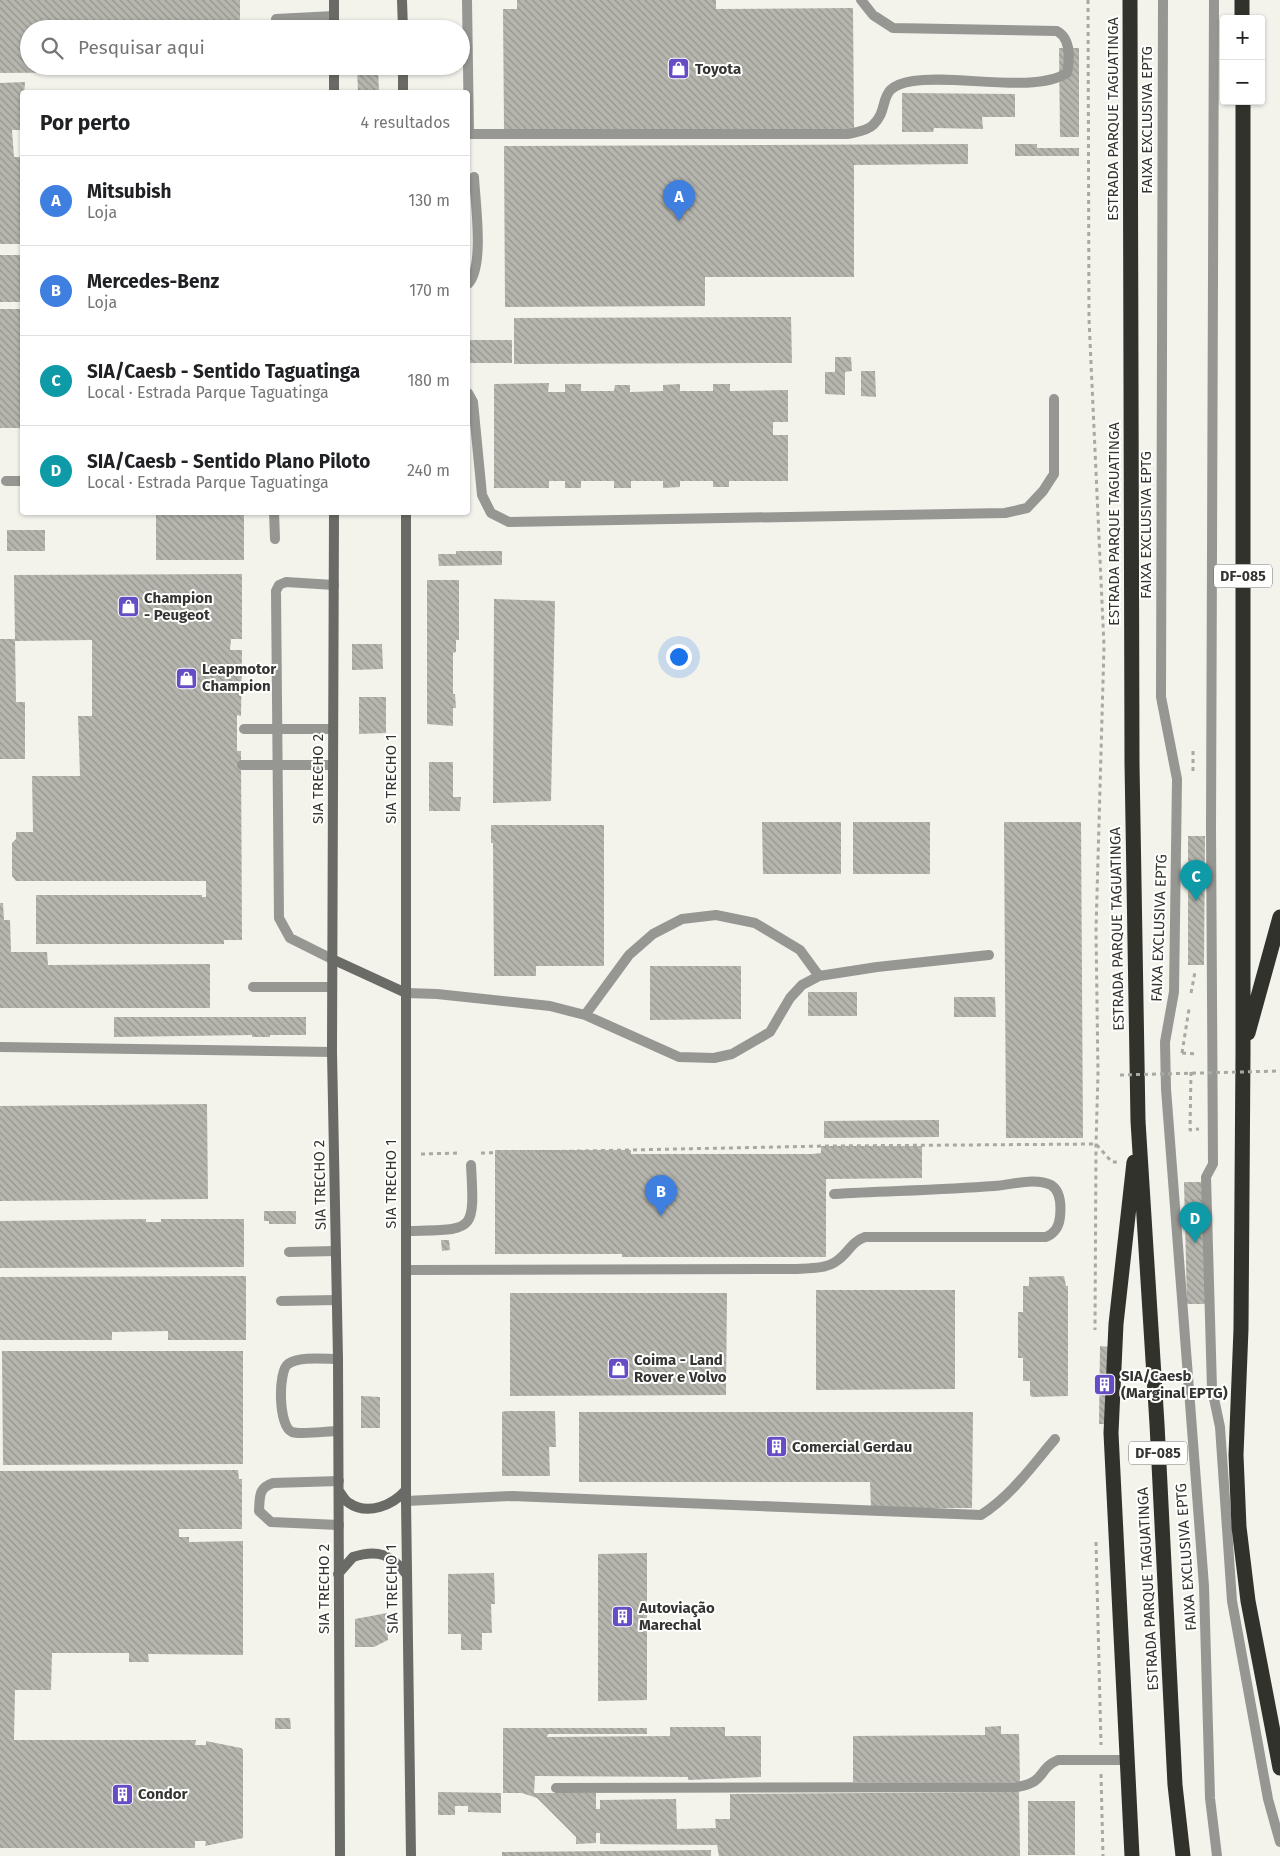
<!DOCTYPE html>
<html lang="pt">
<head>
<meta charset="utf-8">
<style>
  body { margin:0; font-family:"Fira Sans",sans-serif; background:#f6f6f6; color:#202124 }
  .controls { position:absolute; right:15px; top:15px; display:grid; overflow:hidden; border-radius:5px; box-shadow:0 1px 4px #0004 }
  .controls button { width:45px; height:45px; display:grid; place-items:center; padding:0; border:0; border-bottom:1px solid #e0e0e0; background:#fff; color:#202124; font:25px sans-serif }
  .you { position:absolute; left:678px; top:656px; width:18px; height:18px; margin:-12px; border:4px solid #fff; border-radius:50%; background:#1a73e8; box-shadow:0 0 0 8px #1a73e833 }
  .badge { display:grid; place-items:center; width:32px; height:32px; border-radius:50%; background:#664dc6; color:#fff; font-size:16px; font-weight:700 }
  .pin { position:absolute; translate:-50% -41px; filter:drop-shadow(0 1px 2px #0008) }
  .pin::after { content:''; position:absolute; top:26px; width:18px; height:15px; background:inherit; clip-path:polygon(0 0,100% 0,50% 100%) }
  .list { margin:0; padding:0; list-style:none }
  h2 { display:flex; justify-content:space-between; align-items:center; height:65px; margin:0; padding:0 20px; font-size:21px }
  h2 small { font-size:16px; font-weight:400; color:#757577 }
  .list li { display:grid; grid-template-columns:32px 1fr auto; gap:15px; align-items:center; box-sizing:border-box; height:90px; padding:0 20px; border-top:1px solid #e0e0e0 }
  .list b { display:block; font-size:19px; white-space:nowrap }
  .list p { margin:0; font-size:16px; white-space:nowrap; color:#757577 }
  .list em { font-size:16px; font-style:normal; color:#757577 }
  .icon { flex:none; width:28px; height:28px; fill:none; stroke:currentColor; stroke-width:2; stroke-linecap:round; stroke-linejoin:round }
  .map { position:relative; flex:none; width:1280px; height:1856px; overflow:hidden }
  .search { position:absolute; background:#fff; box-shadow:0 1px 4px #0004; left:20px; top:20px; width:450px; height:55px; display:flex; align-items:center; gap:12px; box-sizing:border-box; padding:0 18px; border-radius:28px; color:#757577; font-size:19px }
  .panel { position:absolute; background:#fff; box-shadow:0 1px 4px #0004; left:20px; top:90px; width:450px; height:425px; border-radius:5px }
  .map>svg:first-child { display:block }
  .building { fill:url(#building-back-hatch) }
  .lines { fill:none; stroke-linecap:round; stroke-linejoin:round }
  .path { stroke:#a9a9a4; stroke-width:3; stroke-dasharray:4 4; stroke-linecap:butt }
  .lane { stroke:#969693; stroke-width:10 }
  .street { stroke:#969693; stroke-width:10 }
  .secondary { stroke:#6a6a66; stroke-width:10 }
  .highway { stroke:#32322d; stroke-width:15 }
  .path-bridge { stroke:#a9a9a4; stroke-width:3; stroke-dasharray:4 4; stroke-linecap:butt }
  .labels { text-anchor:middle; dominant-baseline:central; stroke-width:4; stroke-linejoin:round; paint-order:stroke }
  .shield { fill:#fffffe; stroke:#71716f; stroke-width:1 }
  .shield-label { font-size:14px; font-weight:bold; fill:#343432 }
  .poi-label { font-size:15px; font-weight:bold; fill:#343432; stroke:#fffffe; text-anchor:start }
  .street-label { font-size:15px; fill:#343432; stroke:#fffffe }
</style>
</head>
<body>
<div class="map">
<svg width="1280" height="1856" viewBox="0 0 1280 1856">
  <defs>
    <pattern id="building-back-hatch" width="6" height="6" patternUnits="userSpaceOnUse" patternTransform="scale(1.25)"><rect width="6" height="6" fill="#b6b6af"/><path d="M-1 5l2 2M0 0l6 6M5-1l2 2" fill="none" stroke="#95958f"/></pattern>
  </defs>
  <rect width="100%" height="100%" fill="#f3f3ec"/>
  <path class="building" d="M0,0h240v29h-211v37h211v5l-240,2z
    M517,0h199v9l137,-1 1,121h-350l-1,-120h14z
    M1059,48h20v89h-19z
    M357,67h21l1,25h-21z
    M25,82l-3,48h-10l2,27h8v87h-22v-161z
    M902,93l113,1v23h-33l1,12 -49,-1 -1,4h-31z
    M968,144v20l-114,1v112h-149v29l-200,1 -1,-161z
    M1015,144h22v4h42v8h-64z
    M0,255h22v47h-22z
    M0,309h22v119h-22z
    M791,317l1,46 -278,1v-46z
    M468,340h44v23h-44z
    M835,357h16l1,14 -7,1v23l-20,-1v-22h10z
    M861,371h14l1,26 -15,-1z
    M549,383l-1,9h17v-8h16v7h33l1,-6h15v7l33,-1v-6l17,-1v7h33v-7h17v7l58,-1v32h-15v13h15v46h-59v6h-16v-6h-33v6l-17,1v-7h-32v7h-17v-7h-33v7h-16v-7h-16v7h-55v-104z
    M156,512h88v48h-88z
    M7,530h38v21h-38z
    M456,551h46v14l-63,1 -1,-12h18z
    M242,574v65h-11l-1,11h12l-1,66 -4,-1v36h4l1,189h-18v4h-188v-49h166v2h4v-16h-190l-4,-5v-33l4,-4v-7h17l-1,-56h48l-2,-60h14v-76l-77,1 1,61h9v57h-25v-120h15l-1,-64z
    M427,580h32v60h-3v12l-3,1v41h2l1,14h-3v18l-26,-2z
    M494,599l61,2 -4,200 -58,2z
    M352,644h30l1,25 -31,1z
    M359,697h27v36l-27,1z
    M429,762h24v35h8l-1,14h-31z
    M762,822h79v52h-78z
    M853,822h77v52h-77z
    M1004,822h77l2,316h-77z
    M491,825h113v141h-68v10h-42l-1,-133h-2z
    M1188,836h17l-1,129h-16z
    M0,903h3l1,17h6l1,32h36l1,13 162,-1v44h-210z
    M650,966h91v53l-91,1z
    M808,992h49v24h-49z
    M954,997h41l1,20h-42z
    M114,1017h192v18h-36v2h-18v-2l-138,2z
    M207,1104l1,95 -208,2v-95z
    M931,1120h8v17l-115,1v-17z
    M821,1146h101v32l-96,1v78h-204v-3h-127v-104h136v4h181l9,-1z
    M1184,1182h20l2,122h-19z
    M264,1211h32v13h-27v-3h-5z
    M146,1219v3h15v-3h83v48l-244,1v-47z
    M441,1240h8l1,10 -8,1z
    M246,1276v64h-78v-9l-56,1v8h-112v-63z
    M1064,1276l2,10h2v110l-36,1 -2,-2v-14h-7v-23h-5v-46h5v-26h6v-9z
    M816,1290h139v99l-139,1z
    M510,1293h217l-1,102 -216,1z
    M1100,1346l10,1 -1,77h-10z
    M2,1351h241v113l-240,1z
    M361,1396l19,1v31h-19z
    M506,1411h49l1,36h-7l1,29h-48v-64z
    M579,1412h394l-1,96h-101l-1,-26h-291z
    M238,1470l1,9h3v50h-63v8h10v5l54,-1v114l-95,-1 1,8h-20v-9h-77l-1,37h-36l-1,50h182l-1,5h11v-4l35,7 2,2v88l-38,8 1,-5h-11v7h-195v-377z
    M647,1553v147l-49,1v-147z
    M494,1573l1,31h-4l1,29h-10v17h-21v-16h-13v-60z
    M387,1613l1,27 -14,7h-19v-28z
    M275,1718h15l1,11h-16z
    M1001,1726v8h18l1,48h-167v-46l132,-1v-8z
    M670,1727h55v9h36v41l-73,3v-3l-153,-1 -1,17h62v16h4v-9l76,-1 1,30 39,-1 -1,-9h15v-25l289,-2 1,64h-301l-2,-11 -117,-1v-11h-4v10l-20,1v-7l-39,-39 -15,-5h-19v-65h144v6h-99l-1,3 123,-1z
    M438,1792l63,1v20l-33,-1v-6h-13v9h-17z
    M1028,1801h47v54h-47z
    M711,1850v6h-209v-4z"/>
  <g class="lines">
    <path class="path" d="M1088,0l1,319 15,327 -8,284 2,144 -2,70 -1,186
      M1193,771v-23
      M1191,993l4,-21
      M1182,1053l7,-44
      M1182,1053l15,1
      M1191,1072l-1,58 9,-1
      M481,1153l345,-7 270,-2 16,18h5
      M421,1154l39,-1
      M1096,1542l5,203
      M1101,1774l2,82"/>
    <path class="lane" d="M467,0l2,134
      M1163,0l-2,697 16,82 -3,213 -9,50 1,47 38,497 6,212 7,58
      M1214,0l-3,829 2,335 -7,13 6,212 8,38 12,174 36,198 12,43
      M276,19l58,-3
      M468,134h380c8,-2 19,-3 25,-9 19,-18 1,-38 40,-44 42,-7 121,13 154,-8 3,-15 4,-34 -10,-42l-164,-3 -20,-13 -12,-15
      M468,284c17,-17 7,-83 6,-107
      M468,393l5,9 9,93 9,18 18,9 496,-9 22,-5 16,-17 11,-17v-75
      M6,481h16
      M274,512l1,27
      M244,729h89
      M242,765h91
      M332,959l-42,-21 -11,-20 -3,-327 3,-6 7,-3 48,3
      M253,987h79
      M406,993l31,1 113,12 35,9 94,42 35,1 18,-4 38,-22 20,-34 12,-13 17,-9 58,-9 112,-12
      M585,1015l44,-60 24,-21 29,-15 34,-4 39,8 45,27 19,26
      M406,1231c68,-2 69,4 65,-66
      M289,1252l47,-1
      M407,1270l385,-1c15,-1 34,1 46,-9 11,-8 13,-18 27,-23h181c9,-4 13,-10 14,-20 1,-10 1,-26 -9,-32 -17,-8 -39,0 -57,1 -53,4 -107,5 -160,8
      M281,1301l55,-1
      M338,1359c-14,0 -38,-3 -50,5 -10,7 -10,62 4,68 8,3 36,-1 46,-1
      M406,1501l106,-5 469,19c30,-19 51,-49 74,-76
      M339,1525l-68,-3 -12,-11c1,-14 -1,-23 14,-28l66,-2
      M556,1788l461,-1c30,-5 20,-18 41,-27h70"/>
    <path class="street" d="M0,1047l332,5"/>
    <path class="secondary" d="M402,0l1,29
      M334,29v-29
      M334,66v26
      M403,66v26
      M334,512l-2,540 6,307 2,497
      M406,512v989l5,355
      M332,959l74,34
      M339,1491c3,4 6,10 10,12 19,13 44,2 57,-13
      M338,1574l15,-17c24,-8 39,-3 54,18"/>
    <path class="highway" d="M1130,0l2,763 6,358 19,303 18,361 8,71
      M1242,0v19
      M1243,101v951l-2,277 -5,126 3,72 9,74 32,167
      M1248,1033l32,-116
      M1132,1856l-21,-423 5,-109 18,-162"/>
    <path class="path-bridge" d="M1120,1075l160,-4"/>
  </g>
  <defs>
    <symbol id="shop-square" viewBox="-11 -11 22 22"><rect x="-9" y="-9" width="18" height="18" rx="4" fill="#664dc6" stroke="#fffffe"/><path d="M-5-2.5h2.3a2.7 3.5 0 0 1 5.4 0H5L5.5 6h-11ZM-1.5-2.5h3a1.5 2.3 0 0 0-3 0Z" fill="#fff"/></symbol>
    <symbol id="building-square" viewBox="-11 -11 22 22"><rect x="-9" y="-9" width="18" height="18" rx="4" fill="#664dc6" stroke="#fffffe"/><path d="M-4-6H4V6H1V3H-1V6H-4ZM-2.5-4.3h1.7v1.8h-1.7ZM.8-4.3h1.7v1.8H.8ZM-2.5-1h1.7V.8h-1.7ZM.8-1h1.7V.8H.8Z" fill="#fff"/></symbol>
  </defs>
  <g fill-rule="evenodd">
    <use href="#shop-square" x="666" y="56" width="25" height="25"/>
    <use href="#shop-square" x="116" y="594" width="25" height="25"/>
    <use href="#shop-square" x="174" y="666" width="25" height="25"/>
    <use href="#shop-square" x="606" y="1356" width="25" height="25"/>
    <use href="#building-square" x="1092" y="1372" width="25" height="25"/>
    <use href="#building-square" x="764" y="1434" width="25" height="25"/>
    <use href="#building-square" x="610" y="1604" width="25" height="25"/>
    <use href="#building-square" x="110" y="1782" width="25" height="25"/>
  </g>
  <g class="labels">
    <g class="shield">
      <rect x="1214" y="564.5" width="58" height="23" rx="4"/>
      <rect x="1129" y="1441.5" width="58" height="23" rx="4"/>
    </g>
    <g class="shield-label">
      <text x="1243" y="576">DF-085</text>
      <text x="1158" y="1453">DF-085</text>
    </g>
    <g class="poi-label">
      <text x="695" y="69">Toyota</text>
      <text x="144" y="598">Champion<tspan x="144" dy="17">- Peugeot</tspan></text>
      <text x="202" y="669">Leapmotor<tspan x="202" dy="17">Champion</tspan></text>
      <text x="634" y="1360">Coima - Land<tspan x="634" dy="17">Rover e Volvo</tspan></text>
      <text x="1121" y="1376">SIA/Caesb<tspan x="1121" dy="17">(Marginal EPTG)</tspan></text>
      <text x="792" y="1447">Comercial Gerdau</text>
      <text x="639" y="1608">Autoviação<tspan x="639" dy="17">Marechal</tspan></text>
      <text x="138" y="1794">Condor</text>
    </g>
    <g class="street-label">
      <text transform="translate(1113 119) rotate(-90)">ESTRADA PARQUE TAGUATINGA</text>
      <text transform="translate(1147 120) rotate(-90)">FAIXA EXCLUSIVA EPTG</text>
      <text transform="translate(1114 524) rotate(-90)">ESTRADA PARQUE TAGUATINGA</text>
      <text transform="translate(1146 525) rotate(-90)">FAIXA EXCLUSIVA EPTG</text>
      <text transform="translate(318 779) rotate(-90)">SIA TRECHO 2</text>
      <text transform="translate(391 779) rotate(-90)">SIA TRECHO 1</text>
      <text transform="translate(1159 928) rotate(-88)">FAIXA EXCLUSIVA EPTG</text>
      <text transform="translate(1117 929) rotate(-91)">ESTRADA PARQUE TAGUATINGA</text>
      <text transform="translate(391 1184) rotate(-90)">SIA TRECHO 1</text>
      <text transform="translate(320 1185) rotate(-91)">SIA TRECHO 2</text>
      <text transform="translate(1186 1557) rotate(-94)">FAIXA EXCLUSIVA EPTG</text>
      <text transform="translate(324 1589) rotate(-90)">SIA TRECHO 2</text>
      <text transform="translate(392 1589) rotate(-91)">SIA TRECHO 1</text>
      <text transform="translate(1148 1589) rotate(-93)">ESTRADA PARQUE TAGUATINGA</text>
    </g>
  </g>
</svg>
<div class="controls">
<button>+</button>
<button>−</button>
</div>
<div class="you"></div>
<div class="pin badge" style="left:679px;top:221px;background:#3f7fe0">A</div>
<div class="pin badge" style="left:661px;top:1216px;background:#3f7fe0">B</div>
<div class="pin badge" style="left:1196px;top:901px;background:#0f9aa8">C</div>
<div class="pin badge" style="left:1195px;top:1243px;background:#0f9aa8">D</div>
<div class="search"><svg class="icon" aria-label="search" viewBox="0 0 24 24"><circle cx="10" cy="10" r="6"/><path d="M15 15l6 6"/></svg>Pesquisar aqui</div>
<section class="panel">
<h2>Por perto<small>4 resultados</small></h2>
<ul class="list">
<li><span class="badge" style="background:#3f7fe0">A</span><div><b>Mitsubish</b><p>Loja</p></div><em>130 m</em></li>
<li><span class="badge" style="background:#3f7fe0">B</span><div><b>Mercedes-Benz</b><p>Loja</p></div><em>170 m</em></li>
<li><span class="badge" style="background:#0f9aa8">C</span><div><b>SIA/Caesb - Sentido Taguatinga</b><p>Local · Estrada Parque Taguatinga</p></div><em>180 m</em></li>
<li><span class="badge" style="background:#0f9aa8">D</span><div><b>SIA/Caesb - Sentido Plano Piloto</b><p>Local · Estrada Parque Taguatinga</p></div><em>240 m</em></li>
</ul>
</section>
</div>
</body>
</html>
